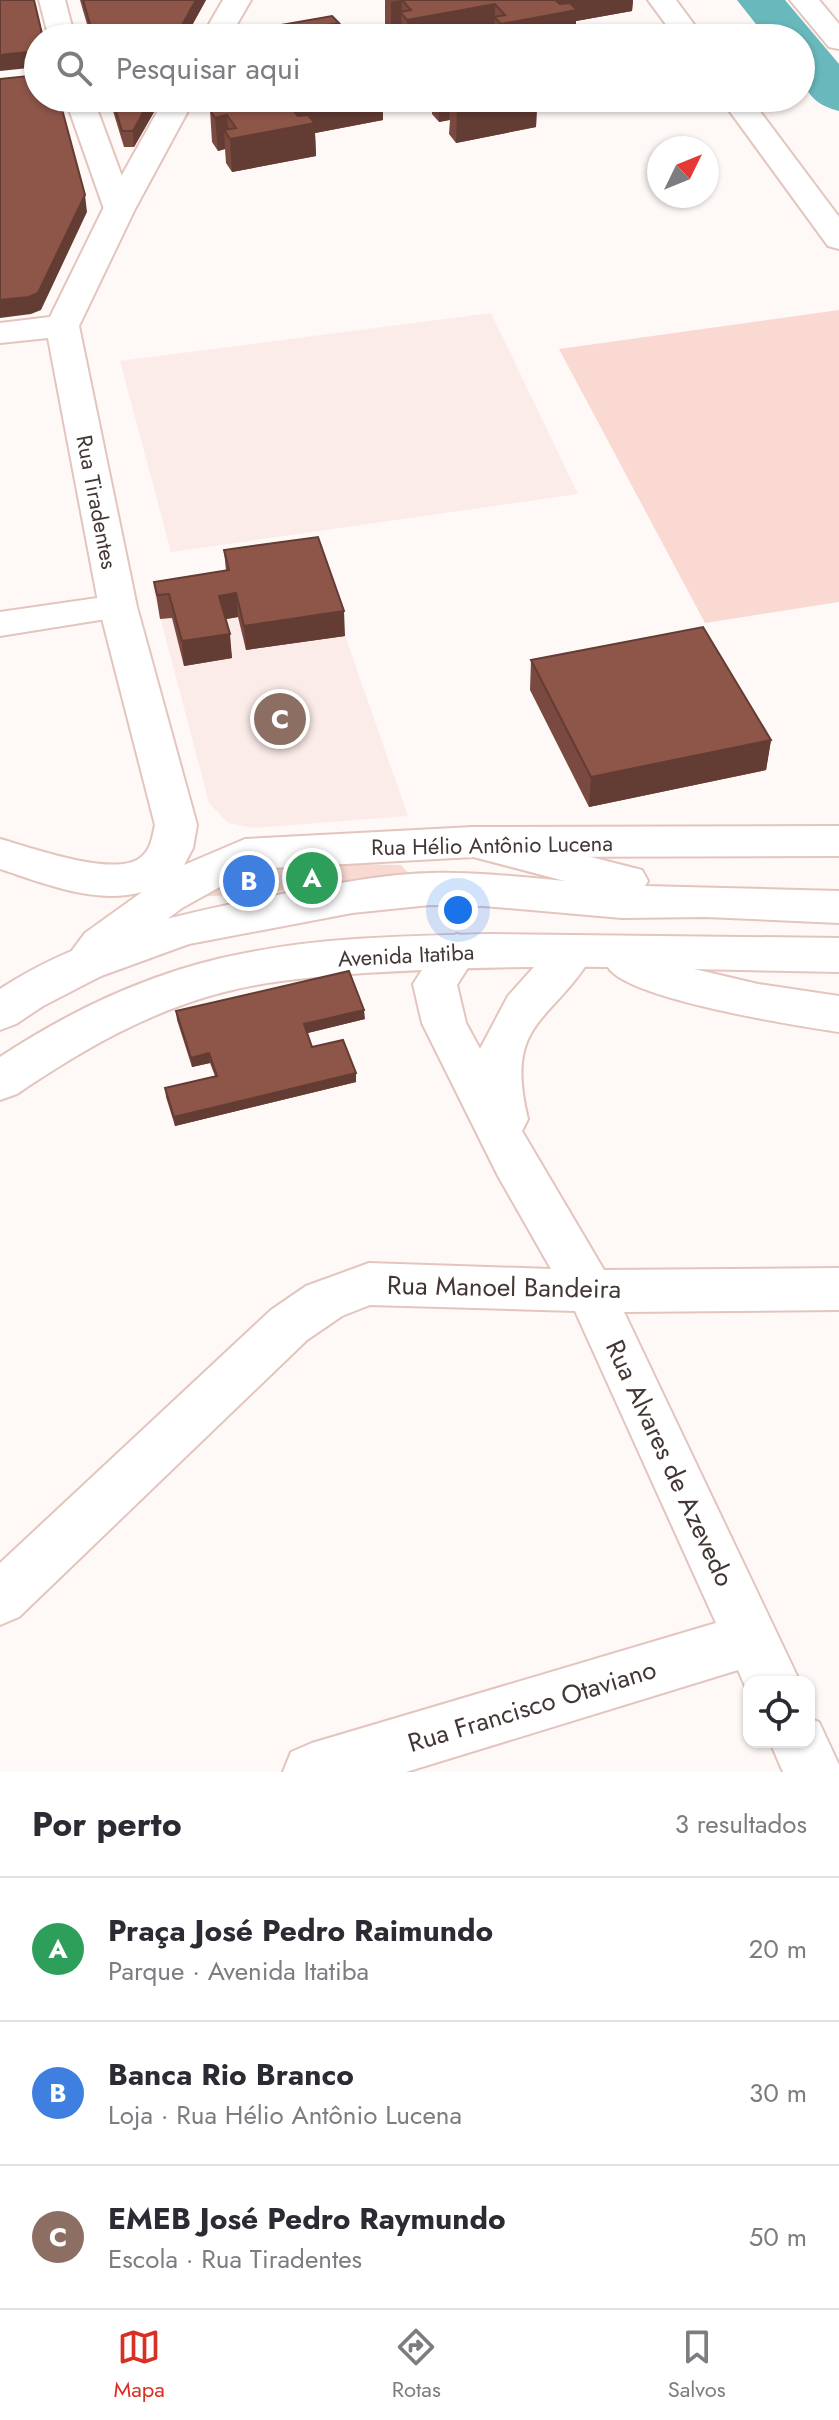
<!DOCTYPE html>
<html lang="pt">
<head>
<meta charset="utf-8">
<style>
  body { margin:0; font-family:Jost,sans-serif; background:#f7f7f7; color:#2b2b33 }
  .controls { position:absolute; right:24px; bottom:24px; display:grid; overflow:hidden; border-radius:16px; box-shadow:0 2px 6px #0004 }
  .controls button { width:72px; height:72px; display:grid; place-items:center; padding:0; border:0; border-bottom:2px solid #e1e1e2; background:#fff; color:#2b2b33; font:40px sans-serif }
  .compass { position:absolute; left:647px; top:136px; width:72px; height:72px; border-radius:50%; background:#fff; box-shadow:0 2px 6px #0004; rotate:47deg }
  .you { position:absolute; left:458px; top:910px; width:28px; height:28px; margin:-20px; border:6px solid #fff; border-radius:50%; background:#1a73e8; box-shadow:0 0 0 12px #1a73e833 }
  .badge { display:grid; place-items:center; width:52px; height:52px; border-radius:50%; background:#d93025; color:#fff; font-size:26px; font-weight:700 }
  .pin { position:absolute; translate:-50% -50%; border:4px solid #fff; box-shadow:0 2px 8px #0006 }
  .list { margin:0; padding:0; list-style:none }
  h2 { display:flex; justify-content:space-between; align-items:center; height:104px; margin:0; padding:0 32px; font-size:34px }
  h2 small { font-size:26px; font-weight:400; color:#7c7c81 }
  .list li { display:grid; grid-template-columns:52px 1fr auto; gap:24px; align-items:center; box-sizing:border-box; height:144px; padding:0 32px; border-top:2px solid #e1e1e2 }
  .list b { display:block; font-size:30px; white-space:nowrap }
  .list p { margin:0; font-size:26px; white-space:nowrap; color:#7c7c81 }
  .list em { font-size:26px; font-style:normal; color:#7c7c81 }
  .icon { flex:none; width:44px; height:44px; fill:none; stroke:currentColor; stroke-width:2; stroke-linecap:round; stroke-linejoin:round }
  .map { position:relative; flex:none; width:839px; height:1772px; overflow:hidden }
  .search { position:absolute; background:#fff; box-shadow:0 2px 6px #0004; left:24px; right:24px; top:24px; height:88px; display:flex; align-items:center; gap:20px; box-sizing:border-box; padding:0 28px; border-radius:44px; color:#7c7c81; font-size:30px }
  .sheet { height:536px; background:#fff }
  nav { display:flex; justify-content:space-around; align-items:center; box-sizing:border-box; height:112px; border-top:2px solid #e1e1e2; background:#fff; font-size:22px; color:#7c7c81 }
  nav a { display:grid; justify-items:center; gap:4px }
  nav .on { color:#d93025 }
  .map>svg:first-child { display:block }
  .built { fill:#fcece9 }
  .green { fill:#f9d9d2 }
  .lines { fill:none; stroke-linecap:round; stroke-linejoin:round }
  .river { fill:#68b8bc; fill-rule:evenodd }
  .minor-casing { stroke:#e3c5be; stroke-width:4 }
  .tertiary-casing { stroke:#e3c5be; stroke-width:4 }
  .primary-casing { stroke:#e3c5be; stroke-width:4 }
  .minor { fill:#fff; fill-rule:evenodd }
  .tertiary { fill:#fff; fill-rule:evenodd }
  .primary { fill:#fff; fill-rule:evenodd }
  .wall { fill:#7a493f }
  .shaded-wall { fill:#633c33 }
  .building { fill:#8e5549; stroke:#633c33; stroke-width:2 }
  .labels { text-anchor:middle; dominant-baseline:central; stroke-width:8; stroke-linejoin:round; paint-order:stroke }
  .street-label { font-size:22px; fill:#433734; stroke:#fff }
  .near-street-label { font-size:26px; fill:#433734; stroke:#fff }
</style>
</head>
<body>
<div class="map">
<svg width="839" height="1772" viewBox="0 0 839 1772">
  <rect width="100%" height="100%" fill="#fef8f6"/>
  <path class="built" d="M491,313l87,181 -407,58 -51,-191z
    M319,561l89,255 -155,12 -25,-5 -19,-20 -57,-217z"/>
  <path class="green" d="M839,310v292l-134,21 -146,-274z
    M255,862l146,3 9,10 -66,11 -158,12z"/>
  <g class="lines">
    <path class="river" d="M737,0h48l54,64v47c-41,-10 -38,-38 -38,-73h-34z"/>
    <defs>
      <path id="minor" d="M39,0h26l10,38h-26z
        M65,98h28l41,111 -4,6 -11,3 -11,-3 -4,-6z
        M118,595l13,4 5,8 -5,8 -131,21v-24z
        M457,934l15,5 7,11 -22,35 9,38 14,26 28,-53 50,-56 15,-5 15,5 7,11c-41,72 -92,68 -67,168l-6,12 82,139 235,-2v42l-215,2 176,370h-51v13l-11,-25 -332,102h-123l8,-20 21,-9 404,-120 -141,-312 -205,-6 -28,11 -35,24 -288,277 -19,8v-62l271,-253 35,-24 63,-23 182,6 -53,-93 -76,-153 -9,-39 29,-45z
        M809,1718l10,4 20,43v7h-56l-13,-30h39z"/>
      <path id="tertiary" d="M223,0h28l-22,38h-28z
        M165,98h30l-60,111 -56,117 58,281 60,218 -4,23 -9,17 61,-26 228,-12 366,-1v30l-366,1 -221,12 -70,39 -65,49 -16,19 -16,5 -16,-5 -7,-12 23,-31 57,-41c-46,13 -99,-9 -142,-23v-30c30,8 113,39 140,19 11,-8 12,-20 15,-33l-56,-218 -51,-269 -48,5v-20l50,-6 53,-108z"/>
      <path id="primary" d="M648,0h28l28,38h-28z
        M790,0h29l20,24v25l-10,-2z
        M720,98h30l89,119v32l-11,-3z
        M473,827l169,43 6,11 -3,5 194,5v32l-133,-6 -84,1 -138,-12 -54,-1 -78,8 -163,31 -88,32 -58,30 -27,18 -16,6v-41c85,-56 188,-77 287,-96 48,-9 96,-19 145,-20 44,-1 89,4 133,8l-107,-28 -7,-11 7,-11z
        M489,934l350,4v34l-145,-3 64,15 81,12v36c-40,-6 -213,-33 -231,-65 -82,-1 -163,1 -244,6 -47,4 -94,7 -140,19 -75,19 -144,59 -207,102l-17,6v-43c74,-49 159,-88 246,-104 79,-16 163,-17 243,-19z"/>
    </defs>
    <use href="#minor" class="minor-casing"/>
    <use href="#tertiary" class="tertiary-casing"/>
    <use href="#primary" class="primary-casing"/>
    <use href="#minor" class="minor"/>
    <use href="#tertiary" class="tertiary"/>
    <use href="#primary" class="primary"/>
  </g>
  <path class="wall" d="M80,0h126l-21,38h-94z
    M385,0h248l-1,11 -56,10v15l1,2h-83v-3l-15,3h-78v-7l-10,2 -6,-7z
    M109,98h53l-28,49h-10z
    M275,98h108v22l-68,13 1,23 -84,16 -6,-9 -1,-14 -7,2 -6,-9 -2,-32z
    M432,98h135l-30,6 -1,23 -80,16 -7,-9 1,-14 -11,2 -7,-8z
    M609,98h80l-73,14 -7,-8z
    M224,550l121,86 -99,14 -8,-33 -12,2 6,39 -48,8 -12,-48 -12,1 -6,-37 72,-11z
    M531,660l240,80 -5,30 -177,37 -59,-117z
    M176,1011l189,8 -58,14 5,14 44,26v9l-181,44 -9,-29 -1,-9 50,-12 -5,-13 -18,4 -15,-47z"/>
  <path class="shaded-wall" d="M196,0h10l-21,38h-16l12,-11z
    M402,0l-1,31 -10,2v-31z
    M542,0h91l-1,11 -56,10v17h-75v-14z
    M495,4l-1,31 -15,3h-72v-18z
    M339,23v15l-12,-13z
    M38,51v16l-38,4v-16z
    M151,98h11l-28,49 -1,-16z
    M285,98h98v22l-68,13 1,23 -84,16 -2,-33z
    M439,98h12l-2,22 -10,2z
    M508,98h59l-30,6 -1,23 -80,16 1,-33z
    M617,98h72l-73,14z
    M227,115l2,22 -5,-7 1,19 -7,2 -3,-33z
    M85,195l2,17 -46,98 -10,4 -31,4v-18z
    M236,593l2,24 -17,3 -2,-24z
    M344,611l1,25 -99,14 -2,-24z
    M230,634l2,24 -48,8 -2,-25z
    M771,740l-5,30 -177,37 2,-30z
    M364,1010l1,9 -61,15v-10z
    M209,1053l1,10 -18,4 -1,-9z
    M356,1073v9l-181,44 -1,-9z"/>
  <path class="building" d="M0,0h34l9,38h-5v13l-38,4z
    M83,0h113l-15,27 2,9 -14,2h-75z
    M402,0h153l5,4 10,-1 7,7 -76,14 -7,-7 11,-2 -10,-11 -88,16 -7,-8 11,-2z
    M332,16l7,7 -12,2 11,11 9,-2 3,4h-77l-3,-3 -11,2 -6,-7z
    M573,34l4,4h-26z
    M38,75v23h21l26,97 -47,98 -9,4 -29,3v-221z
    M112,98h39l-18,33h-11z
    M275,98h51l-38,7 10,11 10,-1 7,8 -85,16 -6,-9 12,-2 -9,-13 -12,3 -5,-8z
    M460,98h60l-63,12 -7,-8 11,-2z
    M318,537l26,74 -100,15 -8,-33 -17,3 11,38 -48,7 -13,-47 -12,1 -3,-13 75,-12 -5,-20z
    M703,627l68,113 -180,37 -60,-117z
    M349,971l15,39 -60,14 8,23 31,-7 13,33 -182,44 -9,-29 52,-12 -8,-23 -18,5 -15,-47z"/>
  <g class="labels">
    <g class="street-label">
      <text transform="translate(97 502) rotate(79)">Rua Tiradentes</text>
      <text transform="translate(492 845) rotate(-1)">Rua Hélio Antônio Lucena</text>
      <text transform="translate(406 955) rotate(-3)">Avenida Itatiba</text>
    </g>
    <g class="near-street-label">
      <text transform="translate(504 1287) rotate(1)">Rua Manoel Bandeira</text>
      <text transform="translate(670 1463) rotate(65)">Rua Alvares de Azevedo</text>
      <text transform="translate(532 1706) rotate(-17)">Rua Francisco Otaviano</text>
    </g>
  </g>
</svg>
<div class="controls">
<button><svg class="icon" aria-label="locate" viewBox="0 0 24 24"><circle cx="12" cy="12" r="6"/><path d="M12 2v4M12 18v4M2 12h4M18 12h4"/></svg></button>
</div>
<svg class="compass" viewBox="-18 -18 36 36"><path d="M0-13l5 13h-10z" fill="#e53935"/><path d="M0 13l5-13h-10z" fill="#7c7c81"/></svg>
<div class="you"></div>
<div class="pin badge" style="left:312px;top:878px;background:#2e9e5b">A</div>
<div class="pin badge" style="left:249px;top:881px;background:#3f7fe0">B</div>
<div class="pin badge" style="left:280px;top:719px;background:#8d6e63">C</div>
<div class="search"><svg class="icon" aria-label="search" viewBox="0 0 24 24"><circle cx="10" cy="10" r="6"/><path d="M15 15l6 6"/></svg>Pesquisar aqui</div>
</div>
<section class="sheet">
<h2>Por perto<small>3 resultados</small></h2>
<ul class="list">
<li><span class="badge" style="background:#2e9e5b">A</span><div><b>Praça José Pedro Raimundo</b><p>Parque · Avenida Itatiba</p></div><em>20 m</em></li>
<li><span class="badge" style="background:#3f7fe0">B</span><div><b>Banca Rio Branco</b><p>Loja · Rua Hélio Antônio Lucena</p></div><em>30 m</em></li>
<li><span class="badge" style="background:#8d6e63">C</span><div><b>EMEB José Pedro Raymundo</b><p>Escola · Rua Tiradentes</p></div><em>50 m</em></li>
</ul>
</section>
<nav>
<a class="on"><svg class="icon" aria-label="map" viewBox="0 0 24 24"><path d="M3 6l6-2 6 2 6-2v14l-6 2-6-2-6 2zM9 4v14M15 6v14"/></svg>Mapa</a>
<a><svg class="icon" aria-label="directions" viewBox="0 0 24 24"><path d="M12 3l9 9-9 9-9-9zM9 14v-3h6M13 9l2 2-2 2"/></svg>Rotas</a>
<a><svg class="icon" aria-label="saved" viewBox="0 0 24 24"><path d="M7 4h10v16l-5-4-5 4z"/></svg>Salvos</a>
</nav>
</body>
</html>
